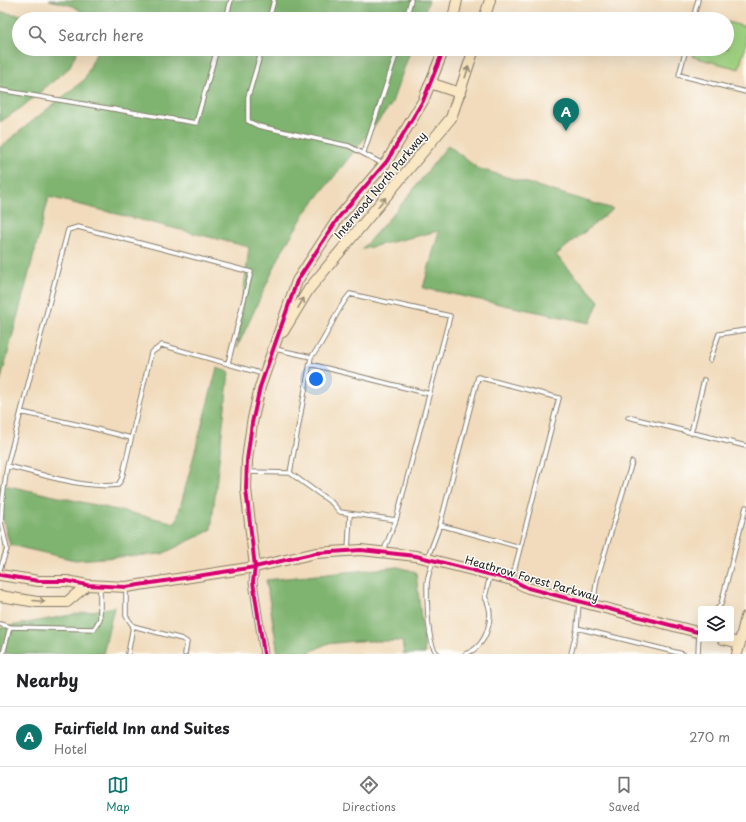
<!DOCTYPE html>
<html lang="en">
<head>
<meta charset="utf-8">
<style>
  body { margin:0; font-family:"Playpen Sans",sans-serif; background:#f6f6f6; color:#202124 }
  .controls { position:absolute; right:12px; bottom:12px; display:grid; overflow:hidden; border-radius:4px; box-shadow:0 4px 16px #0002 }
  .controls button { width:36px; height:36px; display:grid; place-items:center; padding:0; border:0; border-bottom:1px solid #e0e0e0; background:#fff; color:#202124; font:20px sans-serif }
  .you { position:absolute; left:316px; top:379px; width:14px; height:14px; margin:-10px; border:3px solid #fff; border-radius:50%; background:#1a73e8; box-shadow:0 0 0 6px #1a73e833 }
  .badge { display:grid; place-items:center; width:26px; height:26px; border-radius:50%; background:#0f766e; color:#fff; font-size:13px; font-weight:700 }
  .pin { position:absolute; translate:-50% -33px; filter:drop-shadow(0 1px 2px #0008) }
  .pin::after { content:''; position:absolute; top:21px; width:14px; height:12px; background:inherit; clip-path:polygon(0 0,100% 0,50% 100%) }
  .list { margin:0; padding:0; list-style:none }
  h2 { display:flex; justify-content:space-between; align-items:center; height:52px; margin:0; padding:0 16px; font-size:17px }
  h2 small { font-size:13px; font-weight:400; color:#757577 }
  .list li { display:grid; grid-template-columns:26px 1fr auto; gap:12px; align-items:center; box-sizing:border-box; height:60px; padding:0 16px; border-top:1px solid #e0e0e0 }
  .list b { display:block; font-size:15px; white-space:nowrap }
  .list p { margin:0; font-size:13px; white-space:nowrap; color:#757577 }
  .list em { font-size:13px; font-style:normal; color:#757577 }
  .icon { flex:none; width:22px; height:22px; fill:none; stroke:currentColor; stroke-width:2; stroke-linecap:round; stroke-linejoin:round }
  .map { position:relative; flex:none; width:746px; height:654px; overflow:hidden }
  .search { position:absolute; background:#fff; box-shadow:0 4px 16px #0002; left:12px; right:12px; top:12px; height:44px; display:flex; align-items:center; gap:10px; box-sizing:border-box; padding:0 14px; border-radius:22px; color:#757577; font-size:15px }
  .sheet { height:112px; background:#fff }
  nav { display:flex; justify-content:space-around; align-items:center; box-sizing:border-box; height:56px; border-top:1px solid #e0e0e0; background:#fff; font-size:11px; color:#757577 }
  nav a { display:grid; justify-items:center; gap:2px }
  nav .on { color:#0f766e }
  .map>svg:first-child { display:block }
  .green { fill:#9fd181; stroke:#5e764e }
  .forest { fill:#7fb36f; stroke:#4e6846 }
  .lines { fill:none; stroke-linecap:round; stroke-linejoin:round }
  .lane-casing { stroke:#867c6c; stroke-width:5.5 }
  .street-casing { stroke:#867c6c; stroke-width:9 }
  .secondary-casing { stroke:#867c6c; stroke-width:12 }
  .lane { stroke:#fff; stroke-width:3.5 }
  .street { stroke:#fff; stroke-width:7 }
  .secondary { stroke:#fae7c3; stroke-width:10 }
  .cycleway-casing { stroke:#fdfcf7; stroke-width:6 }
  .cycleway { stroke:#d6006c; stroke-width:4 }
  .oneway { stroke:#968c78 }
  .labels { text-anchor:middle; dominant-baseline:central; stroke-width:3; stroke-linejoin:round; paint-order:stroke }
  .street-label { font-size:11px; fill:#1c1c1c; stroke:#fdfcf7 }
</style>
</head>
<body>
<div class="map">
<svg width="746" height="654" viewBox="0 0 746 654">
  <rect width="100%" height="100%" fill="#fdfcf7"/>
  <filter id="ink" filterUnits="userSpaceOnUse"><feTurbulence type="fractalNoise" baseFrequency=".025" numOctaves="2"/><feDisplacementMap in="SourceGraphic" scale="8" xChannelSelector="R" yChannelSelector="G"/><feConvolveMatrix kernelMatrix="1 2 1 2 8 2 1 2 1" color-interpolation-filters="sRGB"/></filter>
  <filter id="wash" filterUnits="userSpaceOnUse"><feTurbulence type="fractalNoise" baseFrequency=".012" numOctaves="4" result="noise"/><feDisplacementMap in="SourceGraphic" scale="16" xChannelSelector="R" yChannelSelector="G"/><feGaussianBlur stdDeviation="0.9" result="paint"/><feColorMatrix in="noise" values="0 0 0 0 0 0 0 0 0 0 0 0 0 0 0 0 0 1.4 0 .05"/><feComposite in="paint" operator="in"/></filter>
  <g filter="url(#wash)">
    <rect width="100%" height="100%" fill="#f1dbbc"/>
    <path class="green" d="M727,22l19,5v16l-7,26 -46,-12 2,-8h32z"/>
    <path class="forest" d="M49,0h380l-7,19h-329l-20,-13z
      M0,12l48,7h-29v30h59l-9,19 -47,39 -22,15z
      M98,49h313l-20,56 -86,108 -23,38 -45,97 12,-101 -200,-50 -49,186v-236l84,-67z
      M448,145l29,23 136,41 -57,46 43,46 -9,22 -167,-35 16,-57 -77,18 44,-50z
      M217,368l12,4 -18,158 -49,24 -87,6 -65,-15 -10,-36v-25l176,39z
      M398,567l18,5 9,82h-21l-2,-13h-46l-30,3 -20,10h-28l-12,-74z
      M114,607l-11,47h-103v-26z"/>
  </g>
  <g filter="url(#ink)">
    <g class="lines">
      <defs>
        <path id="lane" d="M226,19l5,-19
          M269,19l5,-19
          M406,19l5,-19
          M693,19l5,-19
          M262,49l-14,48v24l10,5 91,20 34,18
          M686,49l-7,26 67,17
          M0,90l196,33 21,-74
          M364,152l34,-103
          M275,349l36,8c17,-18 22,-44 39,-63l100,22 -54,204 -56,-8 -8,-9 -42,-30 21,-116
          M710,360l9,-26 27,-4
          M228,363l23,-91 -173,-45 -10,3 -61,236c36,8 75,23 111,19l4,-7 29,-125 11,-8 101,29
          M310,364l120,30
          M21,412l63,14 47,12
          M628,417l118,29
          M691,433l13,-53
          M248,472l42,1
          M440,525l80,22
          M384,550l12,-30
          M348,551l2,-37
          M428,557l12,-32 38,-148 81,21 -47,181
          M433,561c-2,7 -6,16 -6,24 0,14 0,62 11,69
          M0,569l7,-20 -6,-27 1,-18 5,-38
          M126,588v28l7,10 49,13 5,3 -2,12
          M593,604l4,-25 35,-117
          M717,609l4,-5 25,-97
          M0,624l10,3 -7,27
          M10,627l84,2 6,-10v-32
          M577,628l2,-25
          M128,654l5,-28
          M465,654c22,-7 31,-38 20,-57l5,-21
          M571,654l6,-26 106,26
          M698,654l1,-21"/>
        <path id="street" d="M255,567l-2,15 11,72"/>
        <path id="secondary" d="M453,19l4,-19
          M484,19l6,-19
          M430,83l30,10
          M283,332l26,-43 142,-171 23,-69
          M255,567l-9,-78 1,-29 5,-37 8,-36 37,-106 42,-64 48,-56 36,-60 21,-52
          M0,575l39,6h28l20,4 39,2 129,-20 61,-14 45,-3 55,6 96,24 16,8 173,45
          M0,596l37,6h30l20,-17
          M723,639l17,4
          M737,654l9,-37"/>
      </defs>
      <use href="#lane" class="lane-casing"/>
      <use href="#street" class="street-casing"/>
      <use href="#secondary" class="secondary-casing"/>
      <use href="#lane" class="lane"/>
      <use href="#street" class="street"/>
      <use href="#secondary" class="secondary"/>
      <defs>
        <path id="cycleway" d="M0,575l39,6h28l20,4 39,2 129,-20 61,-14 45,-3 55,6 96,24 16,8 173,45
          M264,654l-11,-72 2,-15 -9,-78 1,-29 5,-37 8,-36 37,-106 42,-64 48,-56 36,-60 21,-52"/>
      </defs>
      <use href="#cycleway" class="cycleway-casing"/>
      <use href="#cycleway" class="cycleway"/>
    </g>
    <defs><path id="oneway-shaft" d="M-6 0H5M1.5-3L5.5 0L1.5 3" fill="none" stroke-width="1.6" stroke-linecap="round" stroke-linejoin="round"/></defs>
    <g class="oneway">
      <use href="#oneway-shaft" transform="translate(467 72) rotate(-72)"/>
      <use href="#oneway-shaft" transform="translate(382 202) rotate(-50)"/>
      <use href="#oneway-shaft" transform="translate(301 303) rotate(-60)"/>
      <use href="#oneway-shaft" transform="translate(39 601) rotate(5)"/>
    </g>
  </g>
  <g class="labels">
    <g class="street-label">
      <text transform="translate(380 185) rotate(-50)">Interwood North Parkway</text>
      <text transform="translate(532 578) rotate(16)">Heathrow Forest Parkway</text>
    </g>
  </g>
</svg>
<div class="controls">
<button><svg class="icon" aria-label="layers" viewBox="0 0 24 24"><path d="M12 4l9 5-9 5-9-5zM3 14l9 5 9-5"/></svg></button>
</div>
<div class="you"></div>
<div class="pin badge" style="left:566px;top:131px">A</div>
<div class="search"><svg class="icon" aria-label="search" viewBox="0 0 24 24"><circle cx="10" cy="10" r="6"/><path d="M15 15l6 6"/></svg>Search here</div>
</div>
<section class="sheet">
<h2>Nearby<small></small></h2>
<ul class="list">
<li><span class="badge">A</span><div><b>Fairfield Inn and Suites</b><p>Hotel</p></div><em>270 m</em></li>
</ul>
</section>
<nav>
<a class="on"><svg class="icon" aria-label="map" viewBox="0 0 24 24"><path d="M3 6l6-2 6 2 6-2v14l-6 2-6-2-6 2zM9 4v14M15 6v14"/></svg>Map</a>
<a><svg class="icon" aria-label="directions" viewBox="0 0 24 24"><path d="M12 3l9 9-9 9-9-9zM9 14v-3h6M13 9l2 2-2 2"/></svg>Directions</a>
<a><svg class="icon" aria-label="saved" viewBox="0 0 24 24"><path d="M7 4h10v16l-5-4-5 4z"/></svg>Saved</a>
</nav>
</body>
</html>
